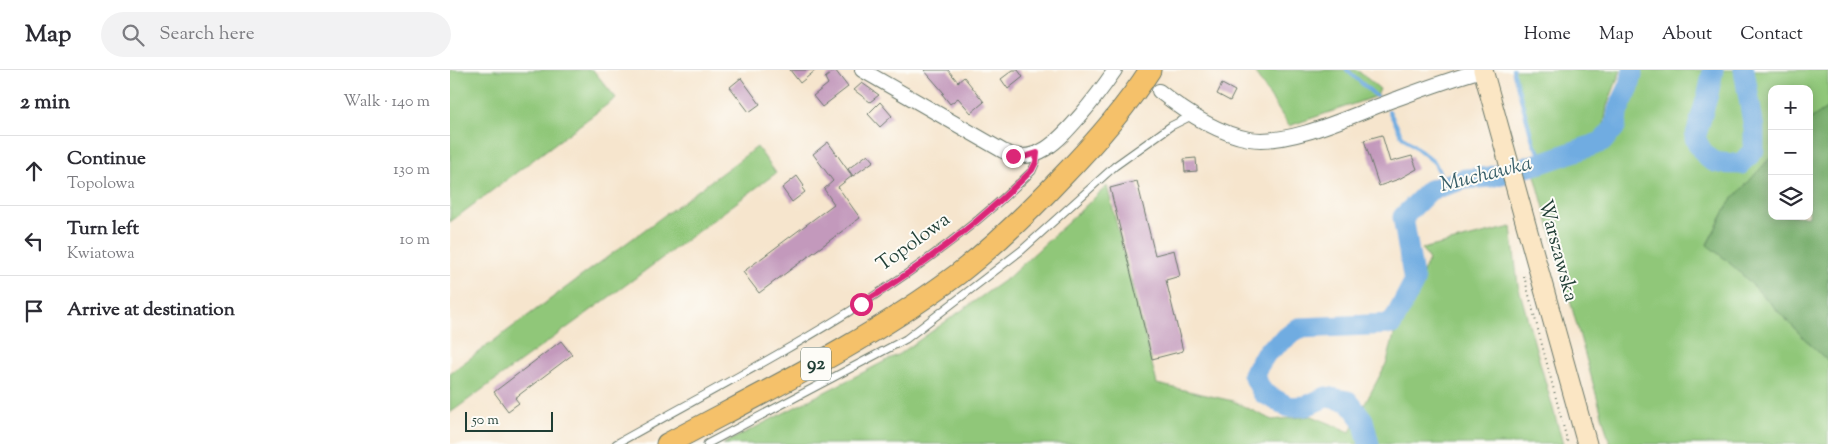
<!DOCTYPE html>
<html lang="en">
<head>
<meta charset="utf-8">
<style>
  body { margin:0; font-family:"Sorts Mill Goudy",serif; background:#f2f2f3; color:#2b2b33 }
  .controls { position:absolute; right:15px; top:15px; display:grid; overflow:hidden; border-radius:10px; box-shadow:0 2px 12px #0003 }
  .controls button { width:45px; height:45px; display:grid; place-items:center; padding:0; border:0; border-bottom:1px solid #e1e1e2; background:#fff; color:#2b2b33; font:25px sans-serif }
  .scale { position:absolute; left:15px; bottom:12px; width:88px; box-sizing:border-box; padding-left:5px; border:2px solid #1f3d34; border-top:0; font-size:14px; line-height:18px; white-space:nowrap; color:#1f3d34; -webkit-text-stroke:4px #fdfcf7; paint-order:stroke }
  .stop { position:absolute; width:15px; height:15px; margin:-11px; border:4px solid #db2777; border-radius:50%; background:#fff }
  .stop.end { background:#db2777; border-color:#fff; box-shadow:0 1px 5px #0008 }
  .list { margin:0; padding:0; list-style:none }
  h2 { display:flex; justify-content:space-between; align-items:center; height:65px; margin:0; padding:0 20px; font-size:21px }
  h2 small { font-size:16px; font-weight:400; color:#7c7c81 }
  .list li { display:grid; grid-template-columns:32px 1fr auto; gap:15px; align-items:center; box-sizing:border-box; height:70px; padding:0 20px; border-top:1px solid #e1e1e2 }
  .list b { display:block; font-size:19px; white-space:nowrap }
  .list p { margin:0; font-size:16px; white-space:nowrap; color:#7c7c81 }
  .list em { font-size:16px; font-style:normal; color:#7c7c81 }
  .icon { flex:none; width:28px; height:28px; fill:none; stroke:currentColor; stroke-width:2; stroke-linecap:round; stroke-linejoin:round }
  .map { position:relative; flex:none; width:1378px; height:374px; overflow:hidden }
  header { display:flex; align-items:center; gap:30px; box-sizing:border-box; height:70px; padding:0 25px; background:#fff; border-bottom:1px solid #e1e1e2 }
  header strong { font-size:24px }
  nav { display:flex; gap:28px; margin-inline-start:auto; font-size:18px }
  .search { width:350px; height:45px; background:#f2f2f3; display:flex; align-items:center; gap:12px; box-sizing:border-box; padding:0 18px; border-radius:28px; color:#7c7c81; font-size:19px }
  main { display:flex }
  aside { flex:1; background:#fff }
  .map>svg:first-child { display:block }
  .green { fill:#90c779; stroke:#588256 }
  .forest { fill:#74ac69; stroke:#4a744e }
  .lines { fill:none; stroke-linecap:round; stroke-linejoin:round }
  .stream { stroke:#6face1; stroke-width:4 }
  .river { stroke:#6face1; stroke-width:21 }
  .building { fill:#c399bc }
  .service-casing { stroke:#6a786a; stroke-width:9 }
  .minor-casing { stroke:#6a786a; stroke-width:16 }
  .secondary-casing { stroke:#6a786a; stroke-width:21 }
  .primary-casing { stroke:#6a786a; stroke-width:23 }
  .path { stroke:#6a786a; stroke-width:2; stroke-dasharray:1 4; stroke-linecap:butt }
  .service { stroke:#fff; stroke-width:7 }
  .minor { stroke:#fff; stroke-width:14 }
  .secondary { stroke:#fbe6c4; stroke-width:19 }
  .primary { stroke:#f5c16b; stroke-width:21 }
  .route { stroke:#db2777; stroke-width:6 }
  .labels { text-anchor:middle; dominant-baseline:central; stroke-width:4; stroke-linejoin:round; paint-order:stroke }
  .shield { fill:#fdfcf7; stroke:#62766e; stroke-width:1 }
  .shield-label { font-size:19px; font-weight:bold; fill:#1f3d34 }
  .street-label { font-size:20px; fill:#1f3d34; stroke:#fdfcf7 }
  .water-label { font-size:21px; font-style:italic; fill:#375e68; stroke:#fdfcf7 }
</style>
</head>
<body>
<header>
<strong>Map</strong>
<div class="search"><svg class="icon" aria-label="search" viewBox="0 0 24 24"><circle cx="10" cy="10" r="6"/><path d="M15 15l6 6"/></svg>Search here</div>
<nav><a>Home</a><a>Map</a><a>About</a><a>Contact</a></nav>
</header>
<main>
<aside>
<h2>2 min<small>Walk · 140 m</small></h2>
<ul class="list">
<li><svg class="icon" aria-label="ahead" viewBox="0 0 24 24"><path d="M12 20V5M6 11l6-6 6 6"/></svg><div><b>Continue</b><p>Topolowa</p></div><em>130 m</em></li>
<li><svg class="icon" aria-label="left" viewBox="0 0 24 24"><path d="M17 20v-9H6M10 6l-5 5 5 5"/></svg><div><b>Turn left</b><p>Kwiatowa</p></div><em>10 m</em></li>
<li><svg class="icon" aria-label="arrive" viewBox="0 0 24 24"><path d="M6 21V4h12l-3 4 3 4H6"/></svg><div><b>Arrive at destination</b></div></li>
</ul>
</aside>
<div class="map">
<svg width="1378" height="374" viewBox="0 0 1378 374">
  <rect width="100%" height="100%" fill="#fdfcf7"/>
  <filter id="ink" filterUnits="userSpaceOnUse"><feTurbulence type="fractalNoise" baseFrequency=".02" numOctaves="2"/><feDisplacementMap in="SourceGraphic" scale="10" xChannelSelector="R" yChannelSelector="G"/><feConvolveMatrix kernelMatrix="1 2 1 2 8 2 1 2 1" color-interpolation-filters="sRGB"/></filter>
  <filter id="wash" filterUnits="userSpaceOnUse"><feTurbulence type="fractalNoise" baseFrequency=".0096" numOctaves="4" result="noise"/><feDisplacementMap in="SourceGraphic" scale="20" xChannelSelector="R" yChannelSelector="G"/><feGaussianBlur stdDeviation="1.12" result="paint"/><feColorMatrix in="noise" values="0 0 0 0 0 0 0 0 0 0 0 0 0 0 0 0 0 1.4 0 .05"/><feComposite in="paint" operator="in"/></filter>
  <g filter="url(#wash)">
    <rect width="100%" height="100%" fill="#f6e5cd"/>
    <path class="green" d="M0,0h143l23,28 -166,124z
      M803,0h104l23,19 -3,7 -88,30z
      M1063,0h108l-14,36 -3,19 -9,14 -52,18 -9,-12z
      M1189,0h66l-5,33 -10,32 6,20 19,15 28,-2 14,-19 2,-12 -11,-67h80v37l-19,13v-31h-37v67l-43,47 -22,41c45,34 79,80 121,117v83h-218l-76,-272 73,-26 10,-13 12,-29z
      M1268,0h21c4,19 22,74 2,87 -7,4 -19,2 -27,1l-11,-11 -4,-12 10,-25 10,-33z
      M307,77l19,26 -142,106 -184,134v-40z
      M657,116l50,198 76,17 39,19 40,-4 38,16 37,-70 15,-58 17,-23 10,-21 -7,-11 89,-22 7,58 45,159h-840l178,-91 108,-76z"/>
    <path class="forest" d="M1378,37v254c-42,-37 -76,-84 -121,-116l22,-42 43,-47v60h37v-96z"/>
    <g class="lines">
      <path class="stream" d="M897,0l29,26
        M1063,0l21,75 12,16
        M939,41l13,25 33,27 10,22"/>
      <path class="river" d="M1263,0l-5,24 -13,44c13,27 18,25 46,26l13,-14v-22l-10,-58
        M919,374l-6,-24 -15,-19 -22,-4 -20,9 -17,1 -26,-14 -10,-19 14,-22 32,-24 93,-4 22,-42 -11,-65 27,-27 35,-11 25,-2 51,-14 61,-21 13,-15 3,-17 11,-23 4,-17"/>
    </g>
    <g id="blocks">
      <path class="building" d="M340,0h26l-16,13z
        M385,0l13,17 -26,20 -9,-11 15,-12 -3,-6z
        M474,0h24l10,12 6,-5 20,25 -13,11 -13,-15 -8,6 -8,-10 2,-1z
        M563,0h5l5,7 -15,12 -7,-10z
        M291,8l19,26 -11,8 -19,-25z
        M412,13l10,7 7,5 -9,7 -16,-12z
        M772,14l13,7 -5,10 -13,-7z
        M430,32l12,14 -12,11 -12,-13z
        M932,65l8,27 22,-6 5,13 -18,10 -20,7 -15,-46z
        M378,72l24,34 -14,11 22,31 -101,75 -16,-21 91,-68 -10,-15 9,-8 -20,-27z
        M418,84l6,7 -21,15 -5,-7z
        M746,88l1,13 -12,1 -1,-13z
        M347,106l7,10 -2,2 3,4 -13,10 -10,-14z
        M687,111l18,74 19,-5 6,26 -14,4 17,71 -31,8 -42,-171z
        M111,271l11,14 -57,43 4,5 -11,8 -14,-19z"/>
    </g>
  </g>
  <g filter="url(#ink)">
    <use href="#blocks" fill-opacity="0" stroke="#6a786a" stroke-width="1"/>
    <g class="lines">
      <defs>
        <path id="service" d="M166,374c144,-81 297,-155 416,-273l4,-9 1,-9
          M257,374l199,-105 116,-89 93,-84 56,-40 22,-11"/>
        <path id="minor" d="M412,0l141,81c32,17 57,-12 77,-35 12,-14 24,-30 35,-46
          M709,21c26,21 57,42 90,48 44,7 109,-27 150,-41 27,-10 55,-20 83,-28"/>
        <path id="secondary" d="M1033,0l104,374"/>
        <path id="primary" d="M217,374c99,-53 202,-103 291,-170 37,-29 71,-62 103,-96 32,-33 64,-69 89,-108"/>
      </defs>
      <use href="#service" class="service-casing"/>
      <use href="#minor" class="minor-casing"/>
      <use href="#secondary" class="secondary-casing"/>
      <use href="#primary" class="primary-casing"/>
      <path class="path" d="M1074,206l44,168"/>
      <use href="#service" class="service"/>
      <use href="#minor" class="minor"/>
      <use href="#secondary" class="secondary"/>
      <use href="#primary" class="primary"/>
    </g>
  </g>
  <g class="lines" filter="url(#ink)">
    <path class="route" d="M411,234c61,-38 120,-82 171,-134l4,-8 1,-9 -13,4 -11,-1"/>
  </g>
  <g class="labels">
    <rect class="shield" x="351" y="277.5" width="30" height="33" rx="4"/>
    <g class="shield-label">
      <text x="366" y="294">92</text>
    </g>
    <g class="street-label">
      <text transform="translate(464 173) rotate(-36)">Topolowa</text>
      <text transform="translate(1107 181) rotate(75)">Warszawska</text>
    </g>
    <g class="water-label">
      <text transform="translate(1036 105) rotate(-14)">Muchawka</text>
    </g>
  </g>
</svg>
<div class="controls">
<button>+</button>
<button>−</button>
<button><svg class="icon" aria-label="layers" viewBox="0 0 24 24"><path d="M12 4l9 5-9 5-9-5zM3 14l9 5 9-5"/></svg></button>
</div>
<div class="scale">50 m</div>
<div class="stop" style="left:411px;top:234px"></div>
<div class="stop end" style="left:563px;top:86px"></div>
</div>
</main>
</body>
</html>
